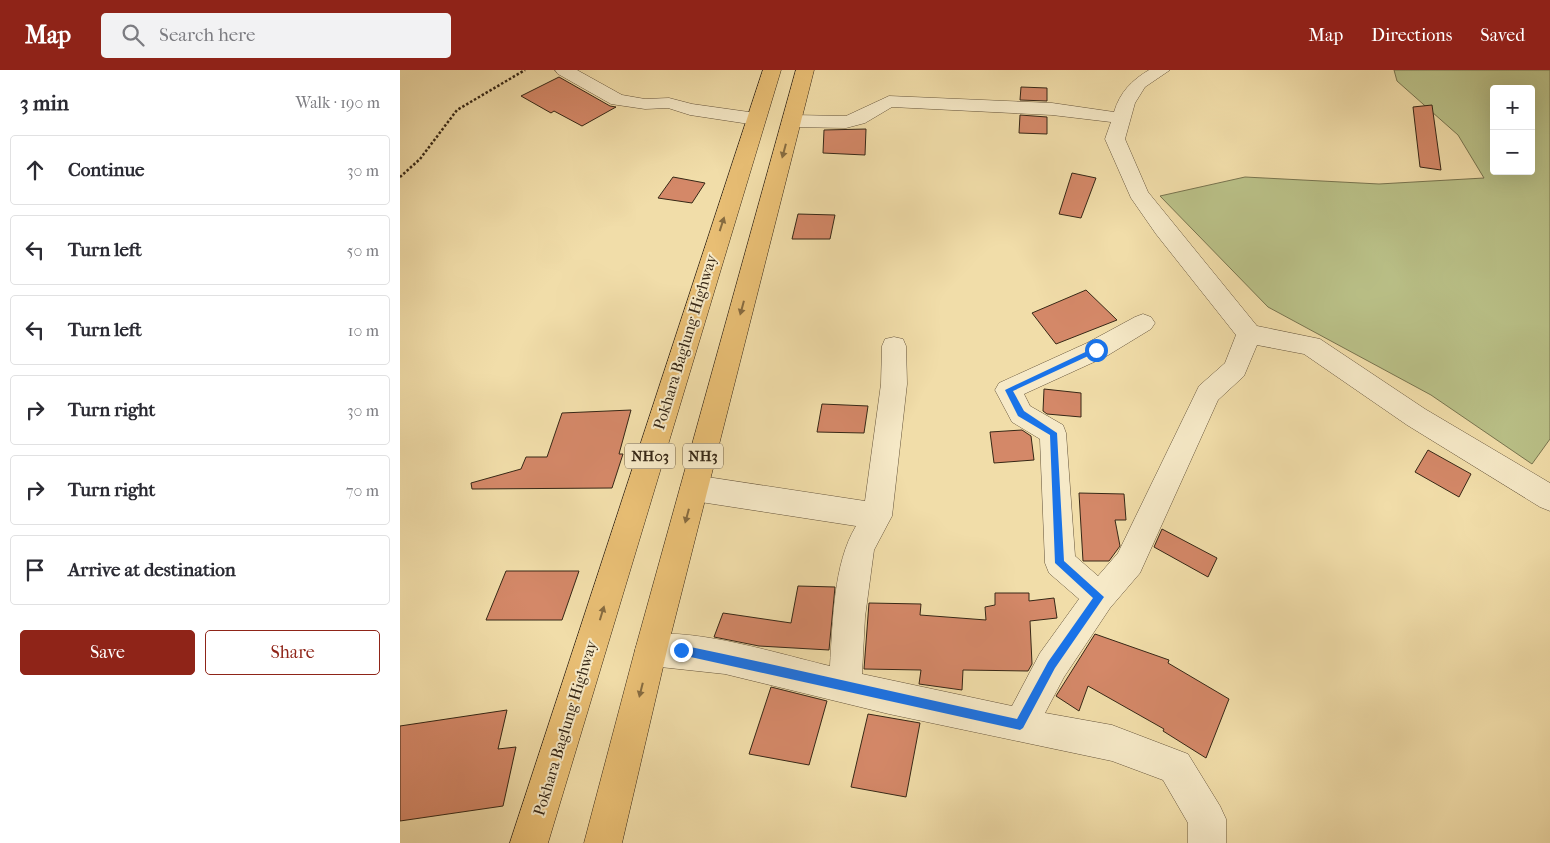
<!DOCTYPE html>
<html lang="en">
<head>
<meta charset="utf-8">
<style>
  body { margin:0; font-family:"IM FELL French Canon",serif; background:#f2f2f3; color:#2b2b33 }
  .controls { position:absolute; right:15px; top:15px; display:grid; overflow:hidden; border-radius:5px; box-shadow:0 5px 20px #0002 }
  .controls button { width:45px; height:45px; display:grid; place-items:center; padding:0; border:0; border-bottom:1px solid #e1e1e2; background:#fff; color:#2b2b33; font:25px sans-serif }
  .stop { position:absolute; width:15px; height:15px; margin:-11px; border:4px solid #1a73e8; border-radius:50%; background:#fff }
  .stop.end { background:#1a73e8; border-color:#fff; box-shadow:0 1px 5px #0008 }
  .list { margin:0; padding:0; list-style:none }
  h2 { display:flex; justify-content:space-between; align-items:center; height:65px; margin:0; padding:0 20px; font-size:21px }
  h2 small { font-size:16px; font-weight:400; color:#7c7c81 }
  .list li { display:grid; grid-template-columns:32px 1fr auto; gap:15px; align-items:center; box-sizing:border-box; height:70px; margin:0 10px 10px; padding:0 10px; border:1px solid #e1e1e2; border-radius:5px }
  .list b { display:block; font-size:19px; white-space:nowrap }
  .list em { font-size:16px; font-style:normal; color:#7c7c81 }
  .actions { display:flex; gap:10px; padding:15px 20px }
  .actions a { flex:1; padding:11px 0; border:1px solid #8f2418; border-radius:5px; text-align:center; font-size:18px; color:#8f2418 }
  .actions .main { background:#8f2418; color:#fff }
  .icon { flex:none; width:28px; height:28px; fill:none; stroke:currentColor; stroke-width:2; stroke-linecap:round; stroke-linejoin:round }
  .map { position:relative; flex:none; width:1150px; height:773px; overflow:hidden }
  header { display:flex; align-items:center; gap:30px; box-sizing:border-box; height:70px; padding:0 25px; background:#8f2418; color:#fff }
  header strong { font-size:24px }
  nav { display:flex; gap:28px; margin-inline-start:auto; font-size:18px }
  .search { width:350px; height:45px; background:#f2f2f3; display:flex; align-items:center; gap:12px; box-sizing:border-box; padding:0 18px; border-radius:5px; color:#7c7c81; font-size:19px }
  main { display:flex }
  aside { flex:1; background:#fff }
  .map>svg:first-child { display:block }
  .green { fill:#bac188; stroke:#78744f; fill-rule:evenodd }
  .building { fill:#d48868; stroke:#362716 }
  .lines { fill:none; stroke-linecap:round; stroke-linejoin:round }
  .minor-casing { stroke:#65543b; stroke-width:1 }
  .trunk-casing { stroke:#362716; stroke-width:1 }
  .path { stroke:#362716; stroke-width:2.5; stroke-dasharray:2.5 2; stroke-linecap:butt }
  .minor { fill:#f6e9c7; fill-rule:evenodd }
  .trunk { fill:#e8be74; fill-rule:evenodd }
  .oneway { fill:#866b40 }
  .route { fill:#1a73e8 }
  .labels { text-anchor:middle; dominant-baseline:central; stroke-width:4; stroke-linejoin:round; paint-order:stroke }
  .shield { fill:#f6e9c7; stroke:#70614b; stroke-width:1 }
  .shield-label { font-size:15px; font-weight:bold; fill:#362716 }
  .street-label { font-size:16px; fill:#362716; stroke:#f6e9c7 }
</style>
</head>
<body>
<header>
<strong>Map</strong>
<div class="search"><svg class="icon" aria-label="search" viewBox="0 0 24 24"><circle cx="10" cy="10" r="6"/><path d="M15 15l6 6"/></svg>Search here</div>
<nav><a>Map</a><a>Directions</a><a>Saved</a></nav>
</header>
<main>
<aside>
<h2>3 min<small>Walk · 190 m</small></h2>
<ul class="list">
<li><svg class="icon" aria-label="ahead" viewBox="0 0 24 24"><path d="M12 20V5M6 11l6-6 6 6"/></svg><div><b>Continue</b></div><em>30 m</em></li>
<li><svg class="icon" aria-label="left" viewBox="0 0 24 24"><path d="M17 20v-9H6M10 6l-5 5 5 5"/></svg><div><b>Turn left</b></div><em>50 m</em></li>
<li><svg class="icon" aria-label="left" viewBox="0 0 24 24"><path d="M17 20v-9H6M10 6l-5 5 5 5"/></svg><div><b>Turn left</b></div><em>10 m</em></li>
<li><svg class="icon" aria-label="right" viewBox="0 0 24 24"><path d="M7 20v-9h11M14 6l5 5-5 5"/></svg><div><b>Turn right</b></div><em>30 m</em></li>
<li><svg class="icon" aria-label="right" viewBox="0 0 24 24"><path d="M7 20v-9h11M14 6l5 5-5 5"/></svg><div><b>Turn right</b></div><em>70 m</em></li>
<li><svg class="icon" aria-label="arrive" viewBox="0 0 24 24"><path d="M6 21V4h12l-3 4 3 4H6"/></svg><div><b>Arrive at destination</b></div></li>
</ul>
<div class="actions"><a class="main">Save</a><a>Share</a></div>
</aside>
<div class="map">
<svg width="1150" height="773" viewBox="0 0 1150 773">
  <rect width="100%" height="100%" fill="#f1dda9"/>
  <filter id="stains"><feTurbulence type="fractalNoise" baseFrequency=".004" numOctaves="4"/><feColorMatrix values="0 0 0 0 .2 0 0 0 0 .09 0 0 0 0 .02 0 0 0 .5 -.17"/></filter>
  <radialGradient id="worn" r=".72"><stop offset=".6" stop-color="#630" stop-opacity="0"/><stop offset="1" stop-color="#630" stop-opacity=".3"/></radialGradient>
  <path class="green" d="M994,0h156v369l-18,25 -101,-69 -163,-88 -108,-111 85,-19 134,7 105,-6 -26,-43 -61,-54zM1094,19h37v82h-37z"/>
  <path class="building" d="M159,7l51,29 6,1 -34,19 -28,-15 -3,2 -30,-17z
    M621,17l26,1v13l-27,-1z
    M1032,35l9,65 -21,-3 -7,-60z
    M620,45l27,2v17l-28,-1z
    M466,59l-1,26 -42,-2 1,-23z
    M672,103l24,5 -15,40 -22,-4z
    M273,107l32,6 -13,20 -34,-5z
    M398,144l37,1 -5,24h-38z
    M686,220l31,30 -61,24 -24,-31z
    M644,319l37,4v24l-34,-3 -4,-3z
    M422,334l46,2 -4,27 -47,-1z
    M231,340l-12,44h4l-11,34 -140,1 -1,-6 50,-14 5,-12h21l15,-44z
    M622,360l9,6 3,24 -40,3 -4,-31z
    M1028,380l43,24 -12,23 -44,-25z
    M679,423l45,1 2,26h-11l5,26 -11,15h-26z
    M762,459l55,29 -9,19 -54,-30z
    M106,501h73l-17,49h-76z
    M398,516l37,1 -6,63 -70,-4 -45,-9 9,-24 68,10z
    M595,523h34v8l25,-3 3,20 -27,3 2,43 -4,7 -65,-1 -1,20 -43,-6 2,-14 -57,-1 5,-66 52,1 -1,11 66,5 -1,-13 10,-2z
    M695,564l74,26 -1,3 61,36 -23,59 -43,-27 1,-2 -76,-43 -9,25 -23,-15z
    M371,617l56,14 -18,64 -60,-11z
    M107,640l-9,39 18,-2 -13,59 -103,15v-95z
    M468,644l52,9 -14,74 -55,-10z"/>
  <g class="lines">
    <defs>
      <path id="minor" d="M155,0h22l45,25 23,4 24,-1 23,6 64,9 7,2 2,4 -2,4 -7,2 -66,-10 -22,-7 -23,1 -34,-5 -53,-30z
        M749,0h21l-25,17 -10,16 -10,36 23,53 109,134 63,13 105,70 125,74v28l-10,-4 -133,-82 -103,-71 -47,-9 -13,31 -26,24 -78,173 -30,35 -46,69 -19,36 67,12 76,29 32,52 6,13v24h-38v-20l-25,-43 -51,-19 -223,-47 -164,-40 -74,-8 -12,-4 -4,-12 4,-12c40,-16 147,18 191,28 3,-44 3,-102 26,-140l-162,-25 -10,-4 -4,-9 4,-9 10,-4 171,26 16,-117 1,-38 3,-7 9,-2 9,2 3,7 1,38 -15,132 -18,34 -9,67 -3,57 150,32 28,-53 39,-54 -30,-26 -4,-10 -5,-124 -28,-17 -17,-32 4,-7 88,-40 48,-26 8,-3 8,3 4,6 -4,6 -46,28 -81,37 6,12 33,19 3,8 9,123 23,20 20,-23 81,-167 26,-23 11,-28 -80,-101 -25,-36 -26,-59 6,-17 -59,-7 -160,-8 -27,16 -19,5 -54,-1 -7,-2 -2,-4 2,-4 7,-2 54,1 43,-20 163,7 62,9c6,-20 18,-32 35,-42z"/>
      <path id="trunk" d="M363,0h18l-233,773h-38z
        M396,0h18l-147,580 -45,193h-38l51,-193z"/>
    </defs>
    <use href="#minor" class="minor-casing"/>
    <use href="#trunk" class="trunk-casing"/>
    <path class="path" d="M0,107l20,-18 37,-49 68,-40"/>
    <use href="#minor" class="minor"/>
    <use href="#trunk" class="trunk"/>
  </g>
  <defs><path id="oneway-solid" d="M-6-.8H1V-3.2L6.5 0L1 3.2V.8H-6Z" transform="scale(1.25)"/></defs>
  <g class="oneway">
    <use href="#oneway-solid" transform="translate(384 81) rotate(105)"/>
    <use href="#oneway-solid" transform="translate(322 154) rotate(-72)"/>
    <use href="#oneway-solid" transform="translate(342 238) rotate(105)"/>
    <use href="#oneway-solid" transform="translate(287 446) rotate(105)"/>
    <use href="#oneway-solid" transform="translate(202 543) rotate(-73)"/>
    <use href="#oneway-solid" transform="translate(241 620) rotate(104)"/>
  </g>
  <path class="route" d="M696,277l4,3 -1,1 -86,40 11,20 33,22 7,128 40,36 -49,71 -32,60 -3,2 -343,-76 -1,-4 5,-5c112,23 224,50 336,74l31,-57 45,-64 -38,-35 -5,-128 -32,-19 -13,-26z"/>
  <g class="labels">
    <g class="shield">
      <rect x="225" y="373.5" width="50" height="25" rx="4"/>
      <rect x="283" y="373.5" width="40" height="25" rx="4"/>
    </g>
    <g class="shield-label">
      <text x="250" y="386">NH03</text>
      <text x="303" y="386">NH3</text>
    </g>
    <g class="street-label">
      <text transform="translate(285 272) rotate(-73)">Pokhara Baglung Highway</text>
      <text transform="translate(165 658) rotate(-73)">Pokhara Baglung Highway</text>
    </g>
  </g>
  <rect width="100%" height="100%" filter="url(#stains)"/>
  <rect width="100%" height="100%" fill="url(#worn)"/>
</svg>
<div class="controls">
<button>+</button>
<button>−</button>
</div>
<div class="stop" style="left:696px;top:280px"></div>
<div class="stop end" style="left:281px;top:580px"></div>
</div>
</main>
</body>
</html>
